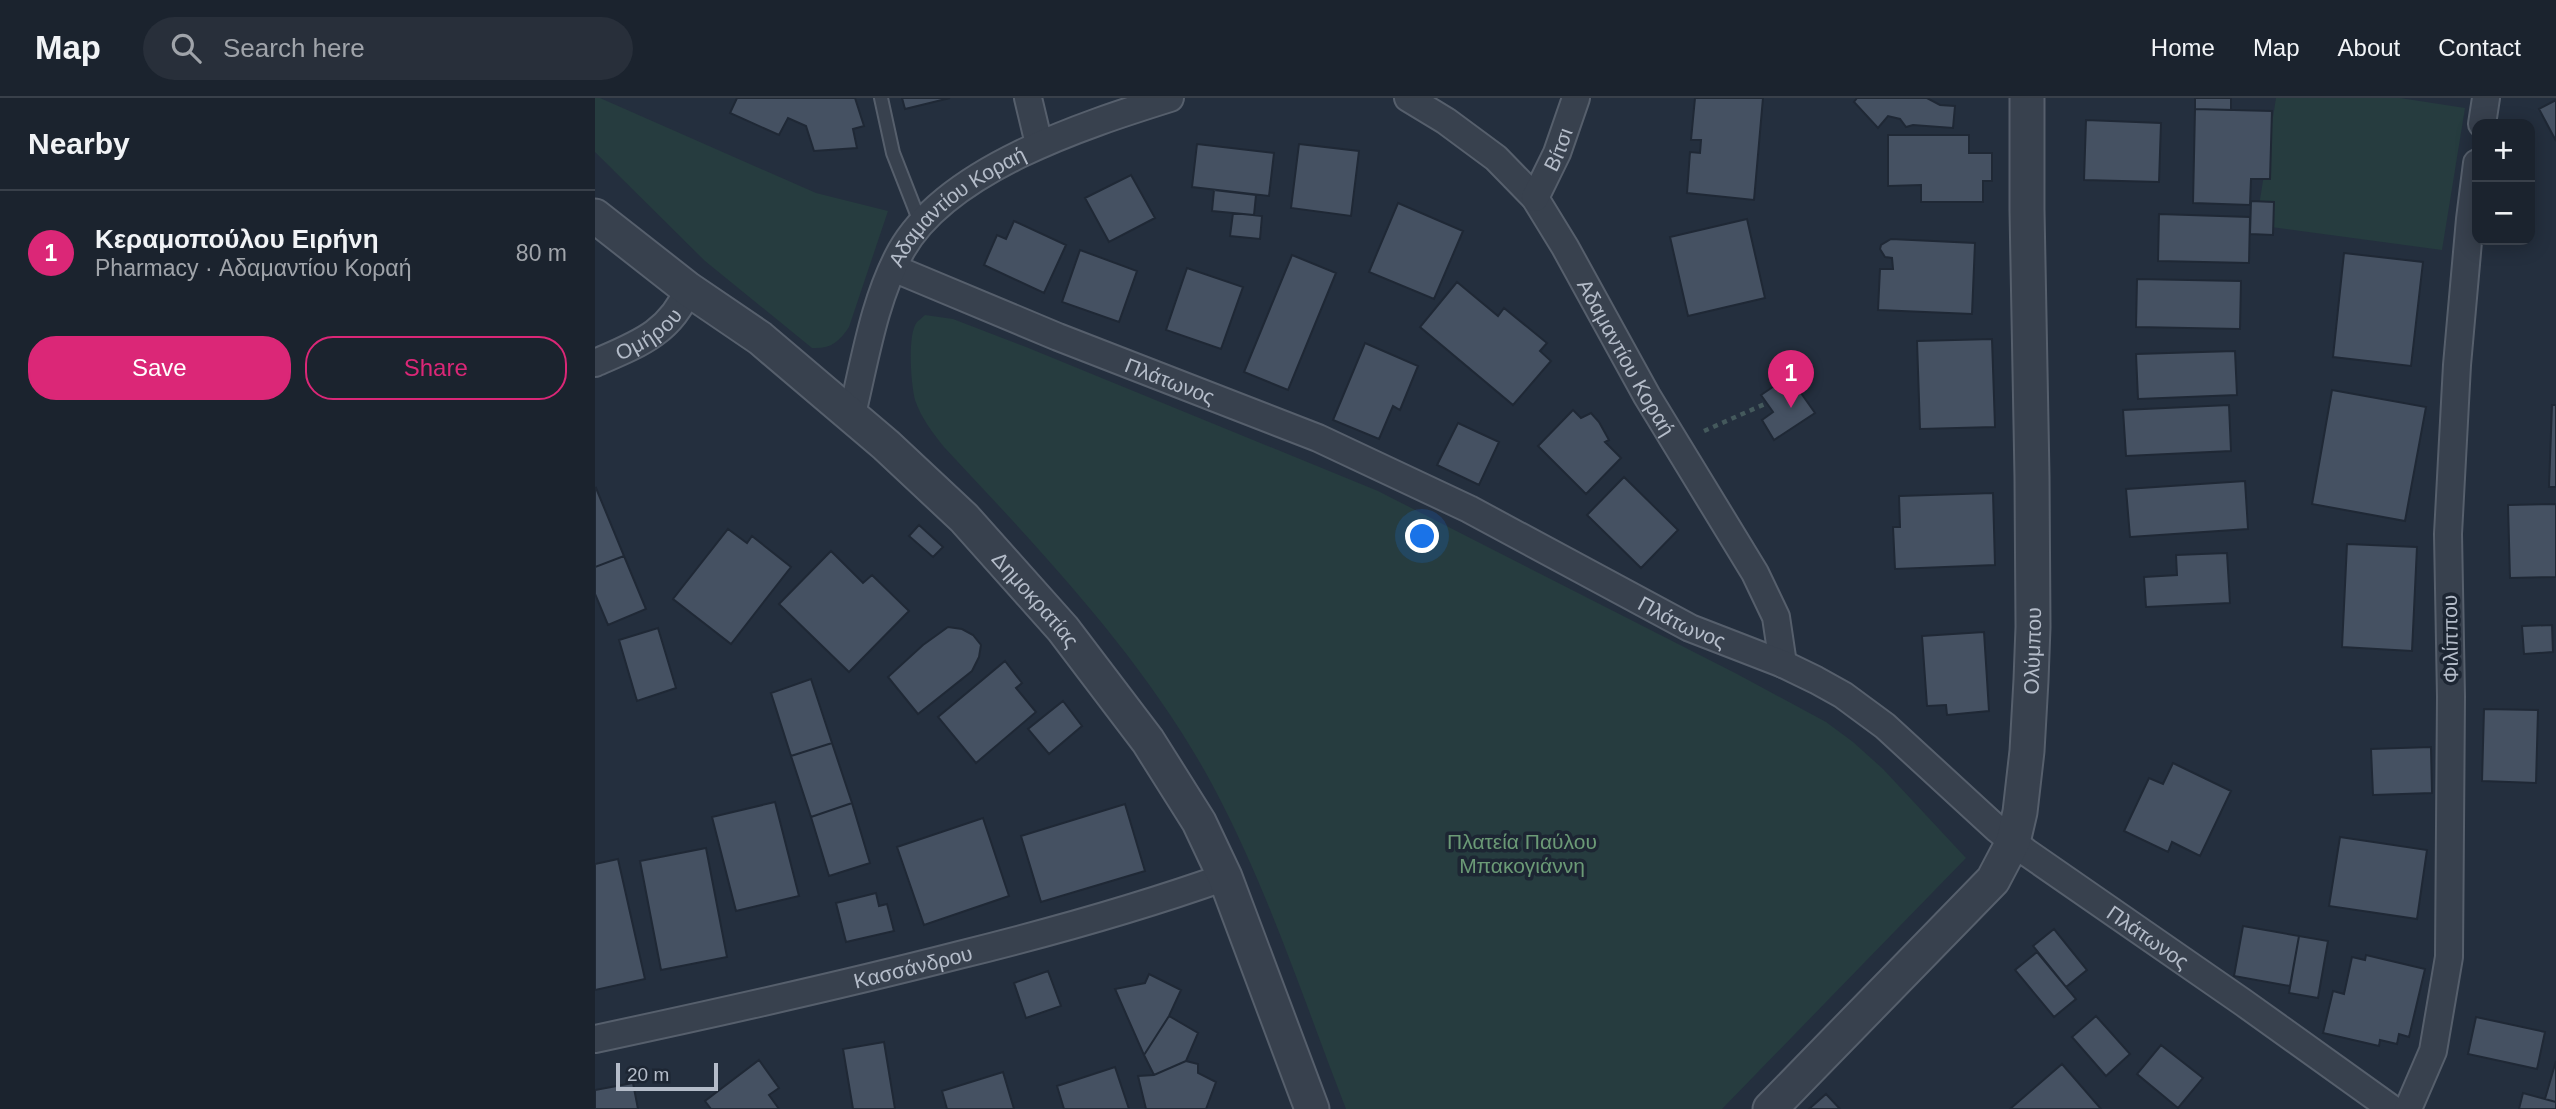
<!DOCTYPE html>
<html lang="en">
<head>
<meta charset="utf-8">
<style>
  body { margin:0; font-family:Arial,sans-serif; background:#282f3a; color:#f1f3f6 }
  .controls { position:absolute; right:21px; top:21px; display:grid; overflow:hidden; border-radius:14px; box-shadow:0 4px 18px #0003 }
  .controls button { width:63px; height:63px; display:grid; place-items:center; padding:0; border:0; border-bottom:2px solid #39404a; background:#1b232e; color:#f1f3f6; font:35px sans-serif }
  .scale { position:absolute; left:21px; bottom:18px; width:102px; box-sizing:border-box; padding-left:7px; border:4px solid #b4bcc9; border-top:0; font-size:19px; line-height:24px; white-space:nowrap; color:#b4bcc9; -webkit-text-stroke:5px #1d2633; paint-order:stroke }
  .you { position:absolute; left:828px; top:439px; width:24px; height:24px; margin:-18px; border:5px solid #fff; border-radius:50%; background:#1a73e8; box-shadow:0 0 0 10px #1a73e833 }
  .badge { display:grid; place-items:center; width:46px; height:46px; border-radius:50%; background:#db2777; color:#fff; font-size:23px; font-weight:700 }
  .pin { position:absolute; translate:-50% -58px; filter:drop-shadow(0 2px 4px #0008) }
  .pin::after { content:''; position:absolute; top:37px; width:24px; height:21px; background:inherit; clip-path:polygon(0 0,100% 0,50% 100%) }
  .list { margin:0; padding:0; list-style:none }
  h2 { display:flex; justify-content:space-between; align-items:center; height:91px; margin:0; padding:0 28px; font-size:30px }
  h2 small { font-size:23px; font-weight:400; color:#a0a4aa }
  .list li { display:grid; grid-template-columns:46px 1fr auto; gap:21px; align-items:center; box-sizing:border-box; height:126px; padding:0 28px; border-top:2px solid #39404a }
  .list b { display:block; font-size:26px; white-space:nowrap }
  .list p { margin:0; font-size:23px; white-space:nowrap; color:#a0a4aa }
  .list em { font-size:23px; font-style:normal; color:#a0a4aa }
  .actions { display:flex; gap:14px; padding:21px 28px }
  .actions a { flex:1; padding:16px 0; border:2px solid #db2777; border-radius:28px; text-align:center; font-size:24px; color:#db2777 }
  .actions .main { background:#db2777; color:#fff }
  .icon { flex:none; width:38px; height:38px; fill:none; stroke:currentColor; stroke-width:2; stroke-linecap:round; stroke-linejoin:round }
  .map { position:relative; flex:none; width:1961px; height:1011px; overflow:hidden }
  header { display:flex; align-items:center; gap:42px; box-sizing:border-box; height:98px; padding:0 35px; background:#1b232e; border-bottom:2px solid #39404a }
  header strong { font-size:33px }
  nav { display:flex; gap:38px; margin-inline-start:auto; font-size:24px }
  .search { width:490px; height:63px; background:#282f3a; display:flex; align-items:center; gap:18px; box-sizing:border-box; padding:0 24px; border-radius:38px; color:#a0a4aa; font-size:26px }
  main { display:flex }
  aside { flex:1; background:#1b232e }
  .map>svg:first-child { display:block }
  .green { fill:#263c3f }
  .building { fill:#455162; stroke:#1f2835; stroke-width:2 }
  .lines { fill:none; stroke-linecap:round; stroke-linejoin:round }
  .service-casing { stroke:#565f6c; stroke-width:16 }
  .minor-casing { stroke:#565f6c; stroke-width:30 }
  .tertiary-casing { stroke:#565f6c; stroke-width:37 }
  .path { stroke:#44595c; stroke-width:4.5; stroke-dasharray:5 5; stroke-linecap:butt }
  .service { stroke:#38414e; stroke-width:12 }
  .minor { stroke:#38414e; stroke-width:26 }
  .tertiary { stroke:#38414e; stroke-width:33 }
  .labels { text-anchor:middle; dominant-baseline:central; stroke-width:7; stroke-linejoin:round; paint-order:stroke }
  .street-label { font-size:21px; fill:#b4bcc9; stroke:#1d2633 }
  .park-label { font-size:21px; fill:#6b9a76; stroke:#1d2633 }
</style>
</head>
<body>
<header>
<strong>Map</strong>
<div class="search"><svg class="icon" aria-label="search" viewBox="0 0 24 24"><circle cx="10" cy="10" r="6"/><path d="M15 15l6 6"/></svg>Search here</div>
<nav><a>Home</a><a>Map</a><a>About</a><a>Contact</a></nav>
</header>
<main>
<aside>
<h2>Nearby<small></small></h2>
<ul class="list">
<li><span class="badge">1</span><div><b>Κεραμοπούλου Ειρήνη</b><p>Pharmacy · Αδαμαντίου Κοραή</p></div><em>80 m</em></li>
</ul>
<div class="actions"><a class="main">Save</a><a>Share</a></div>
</aside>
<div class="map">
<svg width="1961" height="1011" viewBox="0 0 1961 1011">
  <rect width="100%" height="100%" fill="#242f3e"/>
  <path class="green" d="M0,0h5l216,95 72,18 -39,116c-10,15 -18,22 -37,21l-107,-87 -110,-109z
    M1681,0h124l65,10 -23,142 -186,-25z
    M330,217l28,4 73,28 352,144 359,183 89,48 27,20 30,27 83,89 -244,251h-376c-42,-108 -78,-220 -133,-323 -68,-127 -171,-234 -269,-339 -11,-14 -23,-29 -29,-47 -4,-15 -8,-66 2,-78 2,-2 5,-4 8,-7z"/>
  <path class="building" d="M142,0h118l9,28 -11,3 4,19 -43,3 -8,-25 -18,-8 -9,17 -49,-22z
    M307,0h48l-45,11z
    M1100,0h68l-9,102 -67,-7 3,-41 10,1 1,-13h-10z
    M1262,0h70l13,7 15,1 -2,22 -40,-3 -7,2 -6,-8 -12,-3 -10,12 -24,-26z
    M1600,0h36v12l-36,-1z
    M1961,2v41l-17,-32z
    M1600,11l77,2 -2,68h-19l-1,26 -57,-2z
    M1491,22l75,3 -2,59 -75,-2z
    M1293,37h81v18h23v28h-9v21h-62v-17l-33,1z
    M602,46l77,9 -5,43 -77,-9z
    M704,46l60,7 -8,65 -60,-8z
    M536,77l24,43 -46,24 -24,-44z
    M619,92l42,5 -2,20 -42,-4z
    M1656,103l23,1 -1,33 -23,-1z
    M803,105l65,28 -29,68 -65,-27z
    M638,115l29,3 -2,23 -30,-3z
    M1564,116l91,3 -1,46 -91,-2z
    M1152,121l18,79 -77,18 -18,-79z
    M419,123l52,24 -22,48 -60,-28 13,-30 9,4z
    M1296,141l84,4 -3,71 -94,-4 2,-41h13l-1,-11 -7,-1 -5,-8 1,-4z
    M485,152l57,21 -18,51 -57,-20z
    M1749,155l79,9 -12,104 -78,-9z
    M697,157l44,18 -48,117 -44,-18z
    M592,170l56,19 -22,62 -55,-19z
    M1542,181l104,2 -1,48 -104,-2z
    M862,184l41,34 6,-8 43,35 -7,8 11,10 -38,44 -93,-78z
    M1397,241l3,88 -75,2 -3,-88z
    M770,245l53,23 -18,44 -7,-4 -14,33 -46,-19z
    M1640,253l2,44 -99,4 -2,-45z
    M1194,278l26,37 -41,27 -12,-20 11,-8 -12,-17z
    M1737,292l94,17 -21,114 -93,-17z
    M1634,307l2,46 -105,5 -3,-46z
    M1957,307h4v82h-7z
    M978,312l8,8 10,-5 8,9 10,18 -4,2 16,16 -35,36 -48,-48z
    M863,325l41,19 -20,43 -42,-20z
    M1029,379l54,53 -37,38 -54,-53z
    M1650,383l3,48 -118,8 -4,-48z
    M1,390l28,68 -29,11v-78z
    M1398,395l2,72 -100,4 -2,-42h7l-1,-31z
    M1961,406v73l-46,1 -2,-73z
    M324,427l24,22 -10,10 -24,-21z
    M133,431l19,14 5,-7 39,31 -60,77 -58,-45z
    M1752,446l70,3 -5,104 -70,-4z
    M236,453l32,32 9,-8 37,36 -60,61 -70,-68z
    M1632,455l3,50 -84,4 -2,-30 33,-2 -1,-20z
    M29,458l22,53 -38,16 -13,-31v-27z
    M1957,527l1,27 -29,2 -2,-28z
    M353,529l14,2 11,6 8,10 -2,12 -7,14 -54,43 -30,-37 35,-32z
    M63,530l18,60 -39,13 -18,-61z
    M1389,534l5,79 -42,4 -1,-10 -19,1 -5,-70z
    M410,563l17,22 -6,5 20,24 -60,51 -38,-46z
    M216,581l21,64 -41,13 -20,-63z
    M468,603l19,25 -33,28 -21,-25z
    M1889,611l54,1 -2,73 -54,-2z
    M237,645l20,60 -41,14 -20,-61z
    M1836,649l1,46 -59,2 -2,-46z
    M1578,665l58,28 -31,65 -28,-14 -4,10 -44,-21 25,-53 14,6z
    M180,704l24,94 -63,15 -24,-94z
    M257,705l18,60 -41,13 -18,-59z
    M530,706l20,67 -104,31 -20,-66z
    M388,720l26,78 -85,29 -27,-78z
    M1745,739l87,13 -10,69 -88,-13z
    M111,750l21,109 -66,13 -21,-109z
    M23,761l27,120 -50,11v-126z
    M281,795l3,13 8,-2 7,27 -48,11 -10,-39z
    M1648,828l56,10 -9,50 -56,-10z
    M1459,831l33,41 -21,17 -33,-41z
    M1704,838l29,5 -10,57 -29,-5z
    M1442,854l39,47 -22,18 -39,-47z
    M1771,857l59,14 -16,68 -10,-3 -2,10 -17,-4 -1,6 -56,-13 10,-42 11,3 8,-37 13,3z
    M453,873l13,35 -35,12 -12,-35z
    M554,876l32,16 -12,26 -25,39 -29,-66 30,-6z
    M574,918l29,17 -12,28 -32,14 -10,-20z
    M1501,918l34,38 -24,22 -34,-39z
    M1881,919l69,15 -8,37 -69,-15z
    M289,944l11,67h-42l-10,-60z
    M1566,947l42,33 -25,30 -41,-34z
    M164,962l20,28 -10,7 10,14h-68l-6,-8z
    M591,963l12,3v9l18,9 -10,27h-60l-8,-33 16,-1z
    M1961,963v41l-11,-3z
    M1467,966l39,45h-91z
    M520,969l14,42h-65l-7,-23z
    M408,974l11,37h-67l-5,-18z
    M38,985l5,26h-43v-19z
    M1928,995l33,9v7h-37z
    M1231,996l14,15h-31z"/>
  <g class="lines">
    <defs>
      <path id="service" d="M286,0l12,55 27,69"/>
      <g id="minor">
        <path d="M433,0l11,46"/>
        <path id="s1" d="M813,0l38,23 50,37 39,40 30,49 82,149 108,177 21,44 7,47"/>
        <path d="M1887,26l4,-26"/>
        <path id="s2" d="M940,100l22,-45 19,-55"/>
        <path id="s3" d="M298,170l165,69 260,101 151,71 221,119 93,36 33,16 27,15 42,31 111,102 30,24 218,151 148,106"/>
        <path id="s4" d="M0,265c41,-18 76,-30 93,-74"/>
        <path id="s5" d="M257,316c13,-54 22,-114 49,-163 46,-82 183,-126 269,-153"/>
        <path id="s6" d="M0,941c122,-26 243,-53 364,-84 89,-22 179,-47 266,-78"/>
        <path d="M1813,1011l25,-58 16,-94 2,-260 -3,-163 9,-169 13,-146 7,-56"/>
      </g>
      <g id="tertiary">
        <path id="s7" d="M0,118l93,73 72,49 126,107 78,73 99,111 85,112 51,81 26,55 87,232"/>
        <path id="s8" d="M1175,1011l223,-229 20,-38 7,-30 7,-61 4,-71 2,-53 -1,-150 -5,-267v-112"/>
      </g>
    </defs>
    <use href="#service" class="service-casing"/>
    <use href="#minor" class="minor-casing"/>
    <use href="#tertiary" class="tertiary-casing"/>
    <path class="path" d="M1109,333l63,-28"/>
    <use href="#service" class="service"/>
    <use href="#minor" class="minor"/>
    <use href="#tertiary" class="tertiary"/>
  </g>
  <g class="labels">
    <g class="street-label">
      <text stroke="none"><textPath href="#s2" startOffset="54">Βίτσι</textPath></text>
      <text stroke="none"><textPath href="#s5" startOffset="243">Αδαμαντίου Κοραή</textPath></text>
      <text stroke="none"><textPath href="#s4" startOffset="61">Ομήρου</textPath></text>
      <text stroke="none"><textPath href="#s1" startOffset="346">Αδαμαντίου Κοραή</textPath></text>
      <text stroke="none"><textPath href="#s3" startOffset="299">Πλάτωνος</textPath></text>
      <text stroke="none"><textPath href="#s7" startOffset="586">Δημοκρατίας</textPath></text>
      <text stroke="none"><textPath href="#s3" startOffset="866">Πλάτωνος</textPath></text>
      <text transform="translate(1855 541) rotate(-91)">Φιλίππου</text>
      <text stroke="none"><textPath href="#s8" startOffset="555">Ολύμπου</textPath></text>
      <text stroke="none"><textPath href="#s3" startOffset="1433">Πλάτωνος</textPath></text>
      <text stroke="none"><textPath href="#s6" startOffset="326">Κασσάνδρου</textPath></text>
    </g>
    <g class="park-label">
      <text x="927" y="743">Πλατεία Παύλου<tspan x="927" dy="24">Μπακογιάννη</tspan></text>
    </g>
  </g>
</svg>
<div class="controls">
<button>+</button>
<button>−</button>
</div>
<div class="scale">20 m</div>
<div class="you"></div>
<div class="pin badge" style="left:1196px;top:310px">1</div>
</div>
</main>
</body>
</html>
